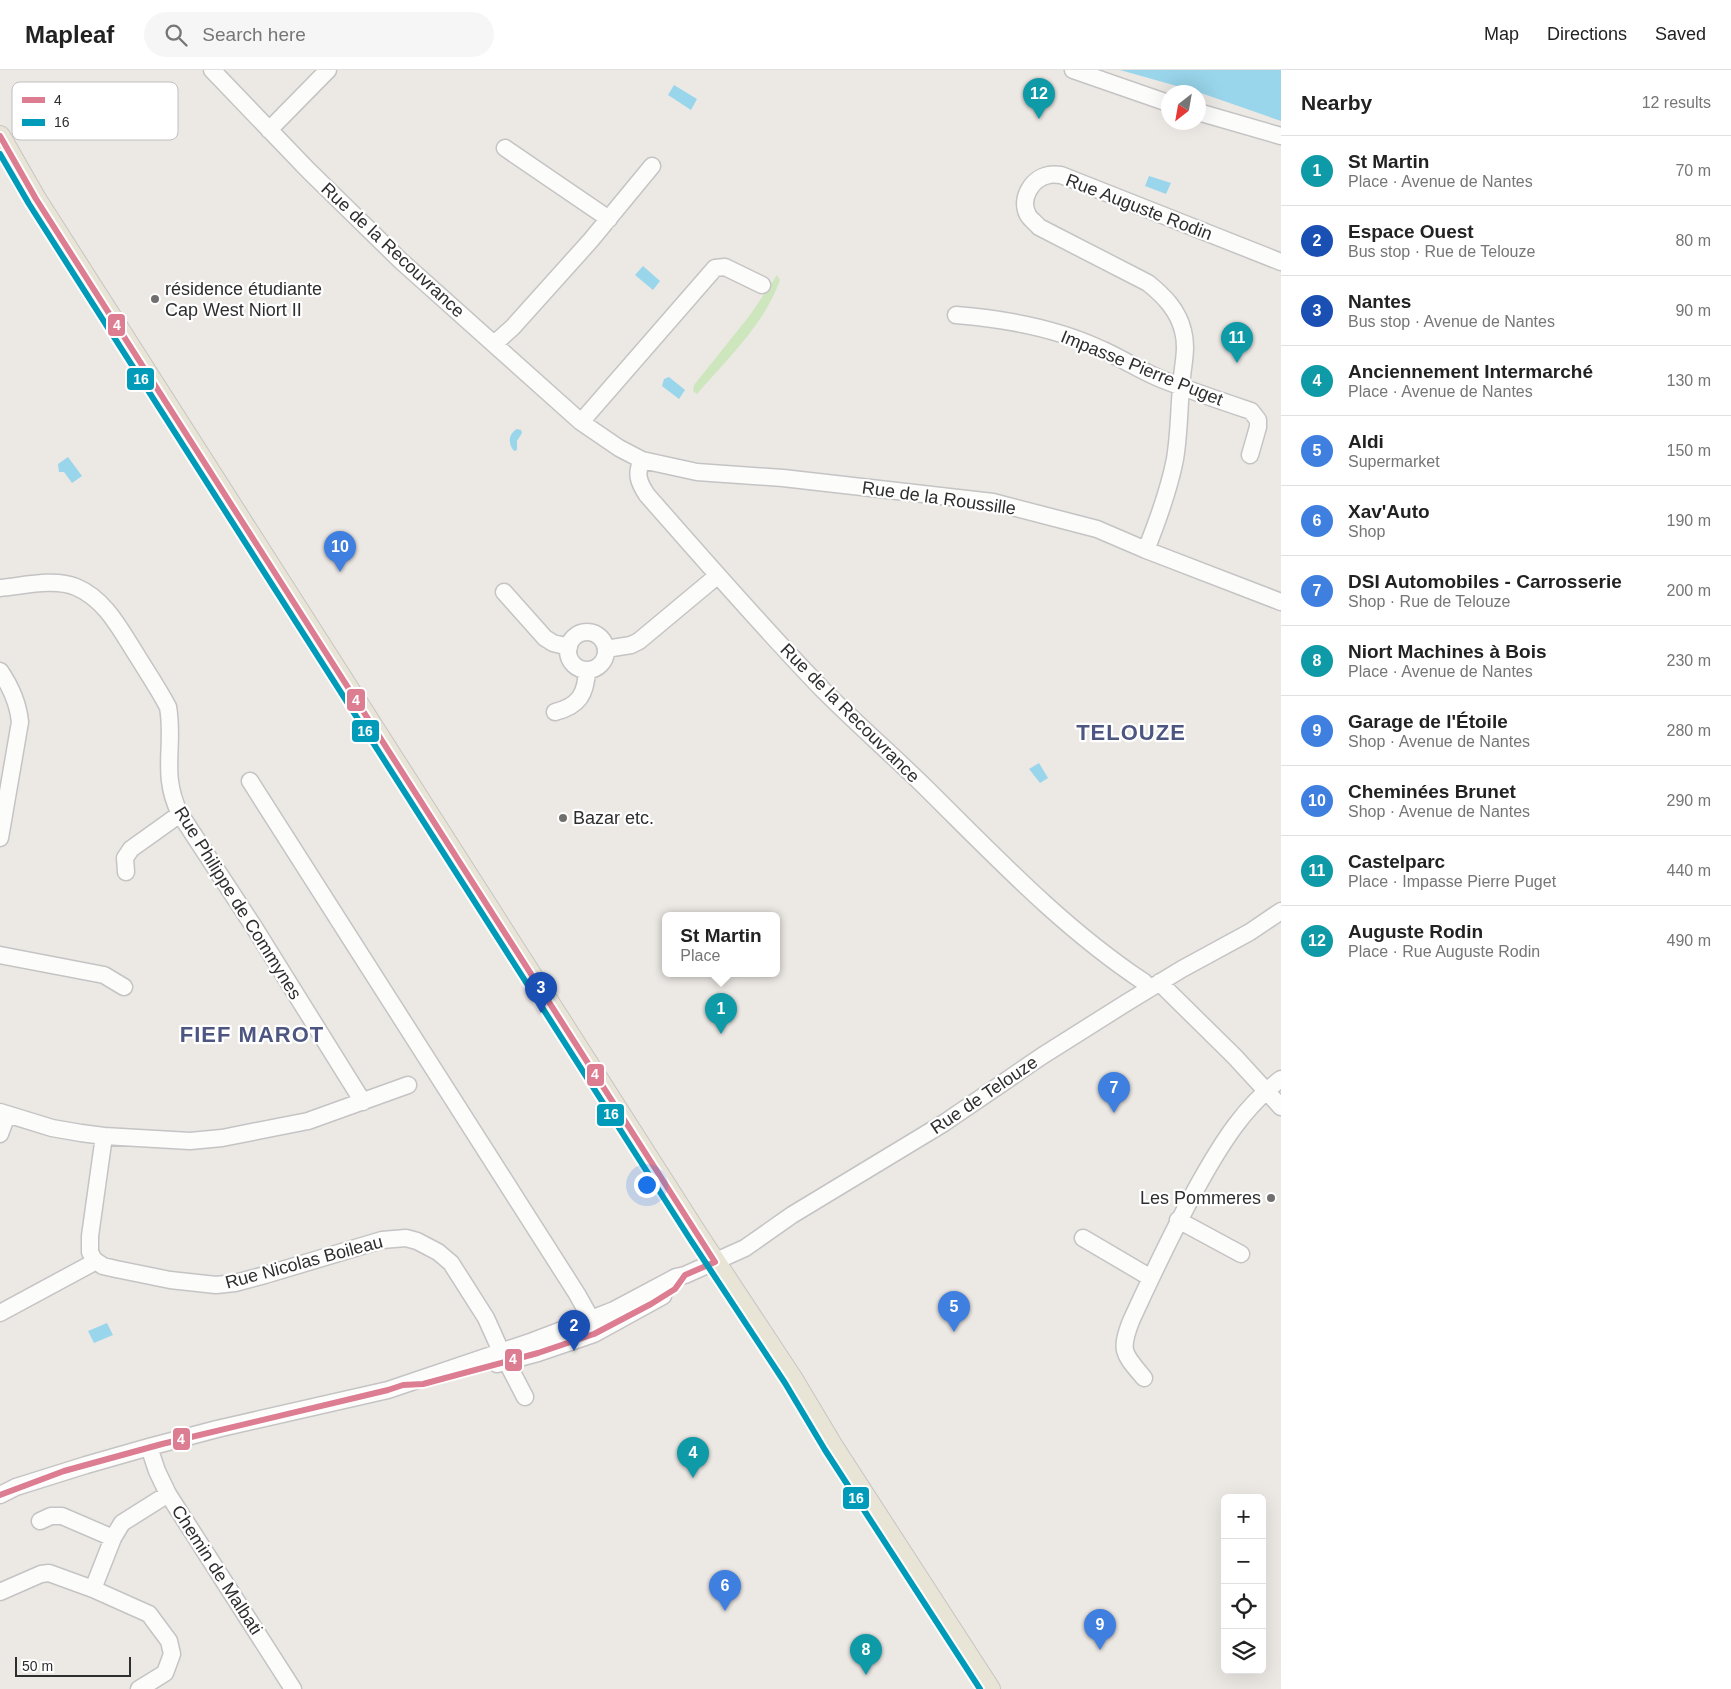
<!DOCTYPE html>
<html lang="en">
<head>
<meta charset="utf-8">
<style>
  body { margin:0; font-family:Arial,sans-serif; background:#f6f6f6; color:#222 }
  .controls { position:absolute; right:15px; bottom:15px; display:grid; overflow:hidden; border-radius:8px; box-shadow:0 5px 20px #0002 }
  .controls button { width:45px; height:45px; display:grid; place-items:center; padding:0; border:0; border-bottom:1px solid #e0e0e0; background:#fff; color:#222; font:25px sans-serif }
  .compass { position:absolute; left:1161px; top:15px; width:45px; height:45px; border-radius:50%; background:#fff; box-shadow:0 5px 20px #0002; rotate:211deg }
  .scale { position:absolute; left:15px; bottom:12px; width:116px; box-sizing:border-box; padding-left:5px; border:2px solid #2e2e2e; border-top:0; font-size:14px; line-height:18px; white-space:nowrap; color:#2e2e2e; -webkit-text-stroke:4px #fff; paint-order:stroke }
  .you { position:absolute; left:646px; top:1114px; width:18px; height:18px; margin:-12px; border:4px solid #fff; border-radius:50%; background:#1a73e8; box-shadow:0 0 0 8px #1a73e833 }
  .badge { display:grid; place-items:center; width:32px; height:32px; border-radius:50%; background:#0f766e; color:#fff; font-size:16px; font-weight:700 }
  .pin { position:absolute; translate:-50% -41px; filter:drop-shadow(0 1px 2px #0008) }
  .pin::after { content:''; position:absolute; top:26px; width:18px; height:15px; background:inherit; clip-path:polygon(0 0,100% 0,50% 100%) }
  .popup { position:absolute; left:662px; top:842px; width:118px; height:65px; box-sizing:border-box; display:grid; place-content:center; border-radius:8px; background:#fff; filter:drop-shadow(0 1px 4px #0005); font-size:16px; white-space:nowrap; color:#767676 }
  .popup b { font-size:19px; color:#222 }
  .popup::after { content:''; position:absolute; left:50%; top:100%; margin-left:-10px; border:10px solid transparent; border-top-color:#fff }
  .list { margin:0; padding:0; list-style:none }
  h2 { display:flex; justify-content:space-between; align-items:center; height:65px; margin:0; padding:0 20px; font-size:21px }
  h2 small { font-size:16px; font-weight:400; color:#767676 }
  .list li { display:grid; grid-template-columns:32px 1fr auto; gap:15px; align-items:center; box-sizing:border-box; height:70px; padding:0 20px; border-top:1px solid #e0e0e0 }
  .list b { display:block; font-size:19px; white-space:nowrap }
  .list p { margin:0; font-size:16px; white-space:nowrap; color:#767676 }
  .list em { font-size:16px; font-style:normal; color:#767676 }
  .icon { flex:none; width:28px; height:28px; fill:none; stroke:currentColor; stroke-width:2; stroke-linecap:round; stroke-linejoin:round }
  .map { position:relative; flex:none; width:1281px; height:1619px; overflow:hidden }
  header { display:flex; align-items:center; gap:30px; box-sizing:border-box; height:70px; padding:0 25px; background:#fff; border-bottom:1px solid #e0e0e0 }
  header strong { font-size:24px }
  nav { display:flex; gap:28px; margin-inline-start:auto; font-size:18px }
  .search { width:350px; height:45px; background:#f6f6f6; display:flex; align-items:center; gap:12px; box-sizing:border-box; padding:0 18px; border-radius:28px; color:#767676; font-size:19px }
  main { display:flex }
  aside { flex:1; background:#fff }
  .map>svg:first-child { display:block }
  .green { fill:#cee6be }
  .water { fill:#99d6ec }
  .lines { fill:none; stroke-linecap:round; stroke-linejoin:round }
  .minor-casing { stroke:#c5c4c5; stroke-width:19 }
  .major-casing { stroke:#c6c5c4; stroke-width:22 }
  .minor { stroke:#fcfcfb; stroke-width:16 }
  .major { stroke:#e8e4d6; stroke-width:20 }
  .bus-1-casing { stroke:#fff; stroke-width:10 }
  .bus-2-casing { stroke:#fff; stroke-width:10 }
  .bus-1 { stroke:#dd7d92; stroke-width:6 }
  .bus-2 { stroke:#009bb9; stroke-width:6 }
  .poi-dot { fill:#706f6e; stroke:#fff; stroke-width:2 }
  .labels { text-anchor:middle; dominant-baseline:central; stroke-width:4.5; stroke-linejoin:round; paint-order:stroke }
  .street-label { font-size:18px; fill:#2e2e2e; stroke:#fff }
  .poi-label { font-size:18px; fill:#2e2e2e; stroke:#fff; text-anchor:start }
  .district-label { font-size:22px; font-weight:bold; letter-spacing:1px; fill:#4d5680; stroke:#fff }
  .key { fill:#fff; stroke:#c0c0c0; stroke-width:1 }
  .key-label { font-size:14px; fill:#2e2e2e }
  .line-badge { stroke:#fff; stroke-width:2 }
  .badge-label { font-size:14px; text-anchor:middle; font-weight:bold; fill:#fff }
</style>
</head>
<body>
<header>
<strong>Mapleaf</strong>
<div class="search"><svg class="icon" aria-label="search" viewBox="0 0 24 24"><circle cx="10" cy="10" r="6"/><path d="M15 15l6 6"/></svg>Search here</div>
<nav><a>Map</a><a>Directions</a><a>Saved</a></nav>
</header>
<main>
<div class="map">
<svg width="1281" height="1619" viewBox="0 0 1281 1619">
  <rect width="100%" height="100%" fill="#ece8e4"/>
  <path class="green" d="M777,205l3,5c-16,45 -53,79 -83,114l-4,-3 1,-6 56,-70z"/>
  <path class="water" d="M1120,0h161v51l-83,-29z
    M674,15l23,14 -6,11 -23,-15z
    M1149,106l22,7 -5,11 -21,-8z
    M643,196l17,15 -7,9 -18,-15z
    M669,307l16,13 -6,9 -17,-13 2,-7z
    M517,359l4,1 1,3 -5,8v9l-3,1c-6,-7 -6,-17 3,-22z
    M68,387l14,19 -10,7 -8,-11h-5l-1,-8z
    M1039,693l9,15 -8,5 -11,-14z
    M107,1253l6,12 -19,8 -6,-12z"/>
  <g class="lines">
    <defs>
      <path id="minor" d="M212,0l96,100 93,91 180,161 38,26 23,12 55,12 86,6 210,24 104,27 49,21 135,52
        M1073,0l95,33
        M1198,42l83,24
        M269,60l59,-60
        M505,78l104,71
        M956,245c50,4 101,13 147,35 20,9 38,21 58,29 30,12 60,22 90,32l7,9v7l-8,28
        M494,274l19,-17 78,-87 61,-74
        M581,352l134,-154 10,-1 37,18
        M642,390c-7,14 -3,23 5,35 58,66 116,133 177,196 32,32 66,62 98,93 71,70 139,143 222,198l5,6
        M1146,480c12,-30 23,-60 29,-91 4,-24 4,-48 6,-72 1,-19 7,-38 2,-56 -5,-21 -19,-35 -35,-48l-109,-56c-3,-4 -9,-8 -11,-12 -9,-16 4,-37 21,-40 4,-1 9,0 12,0l220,87
        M0,518c23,-2 54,-10 76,-1 29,12 44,42 60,67 11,18 22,34 32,53 7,39 -8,67 12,107l74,113 109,175
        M504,522l41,46 8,5 16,4
        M568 581a19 19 0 1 1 38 0a19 19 0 1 1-38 0Z
        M606,579l25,-4 8,-4 78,-65
        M0,601c11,16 18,31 20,51l-20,116
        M555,642c24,-6 31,-18 32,-42
        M250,711l269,422 58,91 14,25
        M126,802l-1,-14 6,-9 49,-35
        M0,885l104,20 20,12
        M1160,912l5,6 70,69 46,50
        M0,1042l52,16 29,5 23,3 86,5 32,-3 86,-17 100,-36
        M0,1064l7,-19
        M104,1066l-14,100v16l4,8 9,6 13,3 54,11 46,5 19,-2 30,-8 117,-35 24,-2 11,3 21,11 13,11 35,55 13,29 26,50
        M1178,1150l63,34
        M1083,1168l68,40
        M0,1243l89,-48 5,-5
        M497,1294l41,-11 56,-19 69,-38
        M1144,1308c-20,-24 -25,-26 -13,-57 22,-48 44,-95 70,-141 22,-39 44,-74 80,-101
        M149,1377l8,24 11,23 125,195
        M0,1425l16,-8 70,-22 63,-18 68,-18 171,-39 145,-49 58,-22 23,-9 62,-33 9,-2 60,-27 47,-33 152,-92 98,-67 84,-53 56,-34 68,-37 31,-21
        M40,1451l11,-5h11l51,22
        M93,1519l20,-51 9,-15 46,-29
        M0,1522l41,-18 8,-1 44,16 56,25 20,27 3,13 -7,19 -26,16"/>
      <path id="major" d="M0,66l36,63 661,1035 95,144 40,67 158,244"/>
    </defs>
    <use href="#minor" class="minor-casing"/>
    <use href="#major" class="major-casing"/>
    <use href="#minor" class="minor"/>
    <use href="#major" class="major"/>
    <defs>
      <path id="bus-1" d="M0,66l36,63 679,1063
        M0,1425l64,-24 98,-27 226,-54 15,-5 20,-1 115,-31 56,-19 57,-30 24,-15 10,-14 30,-13"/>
      <path id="bus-2" d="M0,84l29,50 661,1035 95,144 40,67 155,239"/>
    </defs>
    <use href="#bus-1" class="bus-1-casing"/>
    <use href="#bus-2" class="bus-2-casing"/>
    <use href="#bus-1" class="bus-1"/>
    <use href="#bus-2" class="bus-2"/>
  </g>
  <g class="poi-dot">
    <circle cx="155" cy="229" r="5"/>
    <circle cx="563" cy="748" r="5"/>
    <circle cx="1271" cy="1128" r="5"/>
  </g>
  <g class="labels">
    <g class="street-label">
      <text transform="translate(1139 137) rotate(21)">Rue Auguste Rodin</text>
      <text transform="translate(393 180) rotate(43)">Rue de la Recouvrance</text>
      <text transform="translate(1142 298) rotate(22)">Impasse Pierre Puget</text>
      <text transform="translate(939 428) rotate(8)">Rue de la Roussille</text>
      <text transform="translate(850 643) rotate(45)">Rue de la Recouvrance</text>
      <text transform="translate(238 833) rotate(58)">Rue Philippe de Commynes</text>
      <text transform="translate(984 1025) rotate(-34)">Rue de Telouze</text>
      <text transform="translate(304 1192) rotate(-15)">Rue Nicolas Boileau</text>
      <text transform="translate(217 1500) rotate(57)">Chemin de Malbati</text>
    </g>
    <g class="poi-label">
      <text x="165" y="219">résidence étudiante<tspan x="165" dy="21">Cap West Niort II</tspan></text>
      <text x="573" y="748">Bazar etc.</text>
      <text x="1261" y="1128" text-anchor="end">Les Pommeres</text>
    </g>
    <g class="district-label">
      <text x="1131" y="662">TELOUZE</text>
      <text x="252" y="964">FIEF MAROT</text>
    </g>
  </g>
  <rect x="12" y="12" width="166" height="58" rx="8" class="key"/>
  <rect x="22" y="27" width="23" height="6" fill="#dd7d92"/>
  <rect x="22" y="49" width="23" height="7" fill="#009bb9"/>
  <g class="key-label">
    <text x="54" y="35">4</text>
    <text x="54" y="57">16</text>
  </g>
  <g class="line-badge">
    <rect x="107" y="243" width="19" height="24" rx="5" fill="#dd7d92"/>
    <rect x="126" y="297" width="29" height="24" rx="5" fill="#009bb9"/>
    <rect x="346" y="618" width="20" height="24" rx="5" fill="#dd7d92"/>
    <rect x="351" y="649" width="29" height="24" rx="5" fill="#009bb9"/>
    <rect x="586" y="993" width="19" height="24" rx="5" fill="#dd7d92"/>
    <rect x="596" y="1033" width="29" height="24" rx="5" fill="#009bb9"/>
    <rect x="504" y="1278" width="19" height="24" rx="5" fill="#dd7d92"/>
    <rect x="172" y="1357" width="19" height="24" rx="5" fill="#dd7d92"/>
    <rect x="842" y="1416" width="28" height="24" rx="5" fill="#009bb9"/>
  </g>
  <g class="badge-label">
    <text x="117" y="260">4</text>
    <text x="141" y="314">16</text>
    <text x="356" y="635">4</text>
    <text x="365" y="666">16</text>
    <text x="595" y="1009">4</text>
    <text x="611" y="1049">16</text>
    <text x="513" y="1294">4</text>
    <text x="181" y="1374">4</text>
    <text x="856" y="1433">16</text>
  </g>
</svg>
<div class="controls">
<button>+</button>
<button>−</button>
<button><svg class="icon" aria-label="locate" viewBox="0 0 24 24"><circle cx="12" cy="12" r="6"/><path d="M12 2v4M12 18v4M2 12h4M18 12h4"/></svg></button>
<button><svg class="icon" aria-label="layers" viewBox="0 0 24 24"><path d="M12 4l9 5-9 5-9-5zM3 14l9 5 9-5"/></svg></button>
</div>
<svg class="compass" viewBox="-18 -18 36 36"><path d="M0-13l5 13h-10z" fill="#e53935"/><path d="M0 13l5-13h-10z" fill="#767676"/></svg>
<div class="scale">50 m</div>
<div class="you"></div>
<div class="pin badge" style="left:721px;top:964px;background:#0f9aa8">1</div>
<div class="popup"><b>St Martin</b>Place</div>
<div class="pin badge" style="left:574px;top:1281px;background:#1a4fb4">2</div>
<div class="pin badge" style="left:541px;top:943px;background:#1a4fb4">3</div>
<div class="pin badge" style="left:693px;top:1408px;background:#0f9aa8">4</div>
<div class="pin badge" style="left:954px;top:1262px;background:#3f7fe0">5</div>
<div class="pin badge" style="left:725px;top:1541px;background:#3f7fe0">6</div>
<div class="pin badge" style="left:1114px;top:1043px;background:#3f7fe0">7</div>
<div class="pin badge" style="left:866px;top:1605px;background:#0f9aa8">8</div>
<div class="pin badge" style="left:1100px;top:1580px;background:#3f7fe0">9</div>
<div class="pin badge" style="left:340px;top:502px;background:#3f7fe0">10</div>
<div class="pin badge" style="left:1237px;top:293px;background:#0f9aa8">11</div>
<div class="pin badge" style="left:1039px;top:49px;background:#0f9aa8">12</div>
</div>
<aside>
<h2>Nearby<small>12 results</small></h2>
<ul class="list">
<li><span class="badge" style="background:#0f9aa8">1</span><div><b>St Martin</b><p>Place · Avenue de Nantes</p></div><em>70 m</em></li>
<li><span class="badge" style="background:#1a4fb4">2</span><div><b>Espace Ouest</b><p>Bus stop · Rue de Telouze</p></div><em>80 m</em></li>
<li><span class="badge" style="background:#1a4fb4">3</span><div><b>Nantes</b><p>Bus stop · Avenue de Nantes</p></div><em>90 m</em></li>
<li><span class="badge" style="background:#0f9aa8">4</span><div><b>Anciennement Intermarché</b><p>Place · Avenue de Nantes</p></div><em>130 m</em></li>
<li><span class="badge" style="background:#3f7fe0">5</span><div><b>Aldi</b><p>Supermarket</p></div><em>150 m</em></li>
<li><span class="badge" style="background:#3f7fe0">6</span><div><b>Xav'Auto</b><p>Shop</p></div><em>190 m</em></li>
<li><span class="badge" style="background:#3f7fe0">7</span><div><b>DSI Automobiles - Carrosserie</b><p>Shop · Rue de Telouze</p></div><em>200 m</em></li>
<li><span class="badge" style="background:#0f9aa8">8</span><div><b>Niort Machines à Bois</b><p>Place · Avenue de Nantes</p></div><em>230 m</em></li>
<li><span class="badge" style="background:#3f7fe0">9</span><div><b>Garage de l'Étoile</b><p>Shop · Avenue de Nantes</p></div><em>280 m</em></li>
<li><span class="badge" style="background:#3f7fe0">10</span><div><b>Cheminées Brunet</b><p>Shop · Avenue de Nantes</p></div><em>290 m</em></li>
<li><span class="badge" style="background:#0f9aa8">11</span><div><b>Castelparc</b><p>Place · Impasse Pierre Puget</p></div><em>440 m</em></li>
<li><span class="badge" style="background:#0f9aa8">12</span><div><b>Auguste Rodin</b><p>Place · Rue Auguste Rodin</p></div><em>490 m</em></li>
</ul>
</aside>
</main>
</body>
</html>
